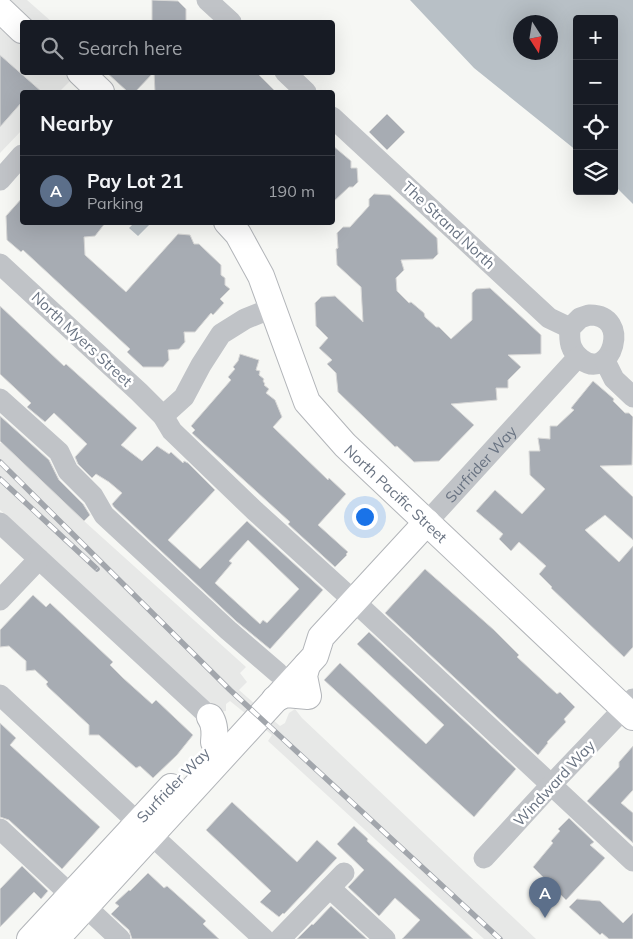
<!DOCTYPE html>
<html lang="en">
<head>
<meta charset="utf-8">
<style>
  body { margin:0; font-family:Mulish,sans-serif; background:#20242c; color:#f1f3f6 }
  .controls { position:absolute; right:15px; top:15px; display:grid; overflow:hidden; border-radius:5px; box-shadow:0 5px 20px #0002 }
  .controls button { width:45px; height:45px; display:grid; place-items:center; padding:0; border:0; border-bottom:1px solid #363941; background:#171b24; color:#f1f3f6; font:25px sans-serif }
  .compass { position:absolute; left:513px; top:15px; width:45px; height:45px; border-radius:50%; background:#171b24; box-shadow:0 5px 20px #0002; rotate:168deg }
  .you { position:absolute; left:364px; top:516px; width:18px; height:18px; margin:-12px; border:4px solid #fff; border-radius:50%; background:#1a73e8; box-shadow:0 0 0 8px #1a73e833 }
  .badge { display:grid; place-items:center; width:32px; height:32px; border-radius:50%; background:#d1743a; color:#fff; font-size:16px; font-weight:700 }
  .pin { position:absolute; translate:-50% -41px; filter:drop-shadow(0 1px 2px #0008) }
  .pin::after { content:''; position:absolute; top:26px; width:18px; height:15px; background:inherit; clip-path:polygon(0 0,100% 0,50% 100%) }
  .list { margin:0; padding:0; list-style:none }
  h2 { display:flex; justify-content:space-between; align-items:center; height:65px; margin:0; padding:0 20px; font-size:21px }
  h2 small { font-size:16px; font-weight:400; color:#9ea1a6 }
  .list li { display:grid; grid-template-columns:32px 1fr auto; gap:15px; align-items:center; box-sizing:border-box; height:70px; padding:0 20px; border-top:1px solid #363941 }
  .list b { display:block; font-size:19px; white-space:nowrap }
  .list p { margin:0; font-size:16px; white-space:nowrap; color:#9ea1a6 }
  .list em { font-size:16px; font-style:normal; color:#9ea1a6 }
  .icon { flex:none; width:28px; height:28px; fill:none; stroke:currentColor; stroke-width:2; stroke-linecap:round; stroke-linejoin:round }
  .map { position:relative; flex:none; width:633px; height:939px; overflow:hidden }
  .search { position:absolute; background:#171b24; box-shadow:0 5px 20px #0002; left:20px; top:20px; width:315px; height:55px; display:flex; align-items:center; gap:12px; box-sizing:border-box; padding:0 18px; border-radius:5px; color:#9ea1a6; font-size:19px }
  .panel { position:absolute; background:#171b24; box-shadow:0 5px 20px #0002; left:20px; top:90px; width:315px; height:135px; border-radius:5px }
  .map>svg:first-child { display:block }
  .built { fill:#e7e8e7 }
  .water { fill:#b8c0c6; fill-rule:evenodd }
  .building { fill:#a7acb3; stroke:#d8d8d7; fill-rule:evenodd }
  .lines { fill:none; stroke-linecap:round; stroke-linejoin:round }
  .major-casing { stroke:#b2b5b9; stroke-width:28 }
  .minor { stroke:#c0c3c7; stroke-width:21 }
  .major { stroke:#fff; stroke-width:26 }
  .rail-casing { stroke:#a2a6ac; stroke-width:5.5 }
  .rail { stroke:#fff; stroke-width:4; stroke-dasharray:11; stroke-linecap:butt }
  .labels { text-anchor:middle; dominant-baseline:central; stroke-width:5; stroke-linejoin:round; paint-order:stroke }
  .street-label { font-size:15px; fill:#697382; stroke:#fff }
</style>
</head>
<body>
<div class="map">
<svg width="633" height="939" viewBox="0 0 633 939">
  <rect width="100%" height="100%" fill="#f6f7f4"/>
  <path class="built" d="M0,0h27l25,22h-30v50l56,1 -19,19h-37v38l-22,23z
    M0,443h2l82,78 162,146 -6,6 7,9 -8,8 41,36 5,-3 4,-10 6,-4 7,9 234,221h-52l-216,-198 4,-6 -42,-34 -4,3v7l-9,1 -217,-202z"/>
  <path class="water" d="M410,0h223v204l-19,-19v-166h-37v132l-103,-83zM520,22h30v30h-30z
    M134,223v-1l17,1 -13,13 -9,-8z"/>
  <path class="building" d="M152,0l26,1 8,8v13h-34z
    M0,55l42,37h-20v10l-22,25z
    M106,72h48l-19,20h-7z
    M154,72h102l20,20h-121z
    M387,114l18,18 -18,18 -18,-18z
    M332,145l19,16v7h6l1,14 -5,5h-4l-17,16z
    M374,194l16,1 47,43 1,16 -5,5 -32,1 3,10 -8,8 1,13 12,12 2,-1 13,11 1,4 11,10h3l12,12 21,-19v-27l4,-4 14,-1 51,47v19l-33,1 13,12 -13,13v8h-12l1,12 -46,4 23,21 -35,36 -25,1 -17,-16 -2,1 -57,-55 -2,-19 -9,-9 5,-4 -13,-12 9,-10 -12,-12 -1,-23 6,-6 14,-1 28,26 -2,-35 -24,-22 -1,-16 2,-1 -1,-15 6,-6h7l19,-21v-7z
    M22,198v24h84l-11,14 -11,1 1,18 41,37 52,-58 12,1 4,9h5l22,21v10l4,3v7l5,4 -10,10 4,4 -11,12 -2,-2 -16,19h-11l1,10 -6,7 -11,1 1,10 -6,7h-20l-16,-15 3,-3 -107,-99 -2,2 -14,-12 -1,-24z
    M0,306l64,60 2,-2 71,64 -16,17 21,16 15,-15 12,8 2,-2 12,11 1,-2 4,2 27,27 -47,50 32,29 47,-48 76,69 -53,59 -34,-28 -122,-114 -2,-3 10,-11 -13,-11 -13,-8 -4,4 -14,-14 -3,-7 12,-13 -33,-31 -9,9 -18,-15 4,-4 -31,-29zM248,540l51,49 -32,34 -4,-3 -3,4 -45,-41 17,-20 -3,-2z
    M240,354l19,6 -3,10 4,1 -1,4 5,4 -1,2 2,3 -1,1 5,4 -3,4 9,7 7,17 -9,10 55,53 1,-2 17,16 -28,31 30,27 -2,2 1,1 -12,12 -47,-43 2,-2 -98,-89 3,-3 -4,-4 40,-46 -3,-3 7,-8 -2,-2 5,-6z
    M593,381l21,18 -1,2 12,12h4l4,4 -1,48 -32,1 33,31v43l-28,-25 -20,15 34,32 14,-16v101l-9,10 -73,-69 1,-1 -13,-13 7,-8 -27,-24 -8,9 -12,-12 4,-5 -27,-23 19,-21 27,24 23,-25 -15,-14 -1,-24h11l-2,-13 12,1v-13h7l17,-16 -3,-2z
    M0,416l49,44 10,20 24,24 7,11 -6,6 -84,-80z
    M425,569l69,61 25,25 -2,2 40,37 3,-2 15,15 -11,12 2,3 -19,20 1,1 -10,12 -153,-142z
    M33,595l13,12 4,-4 63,59 -3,3 13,13 29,26 4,-4 37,35 -16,20 -24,23 -13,-12 -4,2 -37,-33h-10v-10l-41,-38 -2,-3 2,-2 -13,-12 -9,1v-10l-17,-15 -9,1v-17z
    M369,632l147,137 -42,48 -150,-137 16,-17 86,81 18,-19 -87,-81z
    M0,723l16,15 -6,7 90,82 -38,42 -53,-49 -9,-3z
    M633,746v44l-12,13 12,10v30l-46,-42 32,-34v-5z
    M232,802l65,60 20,-22 20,18 -53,56 -1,-1 -4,4 -19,-15 11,-11 -65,-61z
    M569,818l25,24 -4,3 15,13 -39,42 -33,-33 20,-24 -2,-2 9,-10 -2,-2z
    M354,826l14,13 -1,2 106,98h-71l18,-19 -25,-22 -16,18 -31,-29 16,-17 -27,-26z
    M22,866l26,25 -7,8 -7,-7 -34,35v-38z
    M148,873l16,15 3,-2 9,8 30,27 -3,3 16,15h-87l-3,-9 -18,-16 8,-8 -4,-3 14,-13 1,1z
    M577,899l23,2 23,22 10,-10v26h-24l-7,-6 -2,2 -31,-28z
    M331,906l36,33h-70l15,-15 1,1z"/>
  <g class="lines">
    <defs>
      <g id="major">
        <path d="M0,9l22,21"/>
        <path d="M80,72l21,20"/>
        <path id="s2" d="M227,222l11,12 23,42 46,126 38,43 288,272"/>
        <path d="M275,699l11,-5 22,2 -4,-20 3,-11"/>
        <path d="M210,717c5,7 5,16 4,25"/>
        <path d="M30,939l141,-152"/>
        <path d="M56,939l259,-283 6,-19 106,-115"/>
      </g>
    </defs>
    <use href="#major" class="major-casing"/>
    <g class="minor">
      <path d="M207,0l24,22"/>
      <path d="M285,72l21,20"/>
      <path d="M332,117l217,201 21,10"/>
      <path d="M0,180l22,-25"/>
      <path d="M0,264l139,128 24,24 9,15 83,80 99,90 279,260"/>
      <path d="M589,315c44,-1 22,68 -8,44 -11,-9 -12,-17 -11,-31l10,-10z"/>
      <path d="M605,361l9,18 19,18"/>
      <path d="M0,399l59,53 9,19 25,25 11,19 124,115 50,43"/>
      <path d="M163,416l21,-19 17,-32 20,-31 24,-15 27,-11"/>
      <path id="s1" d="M427,522l151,-165"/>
      <path d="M0,523l210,194"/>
      <path d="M0,600l39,-41"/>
      <path d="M0,695l264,244"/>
      <path d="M0,829l71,66"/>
      <path d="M484,858l67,-73 82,-86"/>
      <path d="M330,888l55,51"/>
      <path d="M86,907l34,32"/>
      <path d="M280,939l64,-66"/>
    </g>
    <use href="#major" class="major"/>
    <defs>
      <path id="rail" d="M0,462l230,228 270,249
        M0,479l97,90"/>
    </defs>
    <use href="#rail" class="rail-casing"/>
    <use href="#rail" class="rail"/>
  </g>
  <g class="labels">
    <g class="street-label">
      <text transform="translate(449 225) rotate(43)">The Strand North</text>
      <text transform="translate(82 339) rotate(43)">North Myers Street</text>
      <text stroke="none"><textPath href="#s1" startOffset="79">Surfrider Way</textPath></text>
      <text stroke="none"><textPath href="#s2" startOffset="326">North Pacific Street</textPath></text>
      <text transform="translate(554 783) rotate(-47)">Windward Way</text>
      <text transform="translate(173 785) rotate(-46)">Surfrider Way</text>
    </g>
  </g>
</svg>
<div class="controls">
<button>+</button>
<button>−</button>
<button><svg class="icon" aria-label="locate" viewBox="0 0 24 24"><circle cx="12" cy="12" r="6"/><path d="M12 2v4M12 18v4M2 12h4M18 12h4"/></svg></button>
<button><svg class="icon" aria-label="layers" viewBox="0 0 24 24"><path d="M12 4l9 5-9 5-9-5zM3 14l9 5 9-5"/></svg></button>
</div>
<svg class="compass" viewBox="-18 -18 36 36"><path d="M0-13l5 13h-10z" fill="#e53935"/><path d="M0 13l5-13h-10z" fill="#9ea1a6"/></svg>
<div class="you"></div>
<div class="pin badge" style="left:545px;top:918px;background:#5c6f8a">A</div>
<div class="search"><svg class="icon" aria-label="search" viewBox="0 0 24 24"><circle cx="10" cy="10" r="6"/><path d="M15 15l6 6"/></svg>Search here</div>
<section class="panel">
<h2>Nearby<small></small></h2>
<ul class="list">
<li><span class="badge" style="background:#5c6f8a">A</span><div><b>Pay Lot 21</b><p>Parking</p></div><em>190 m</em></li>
</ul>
</section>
</div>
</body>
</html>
